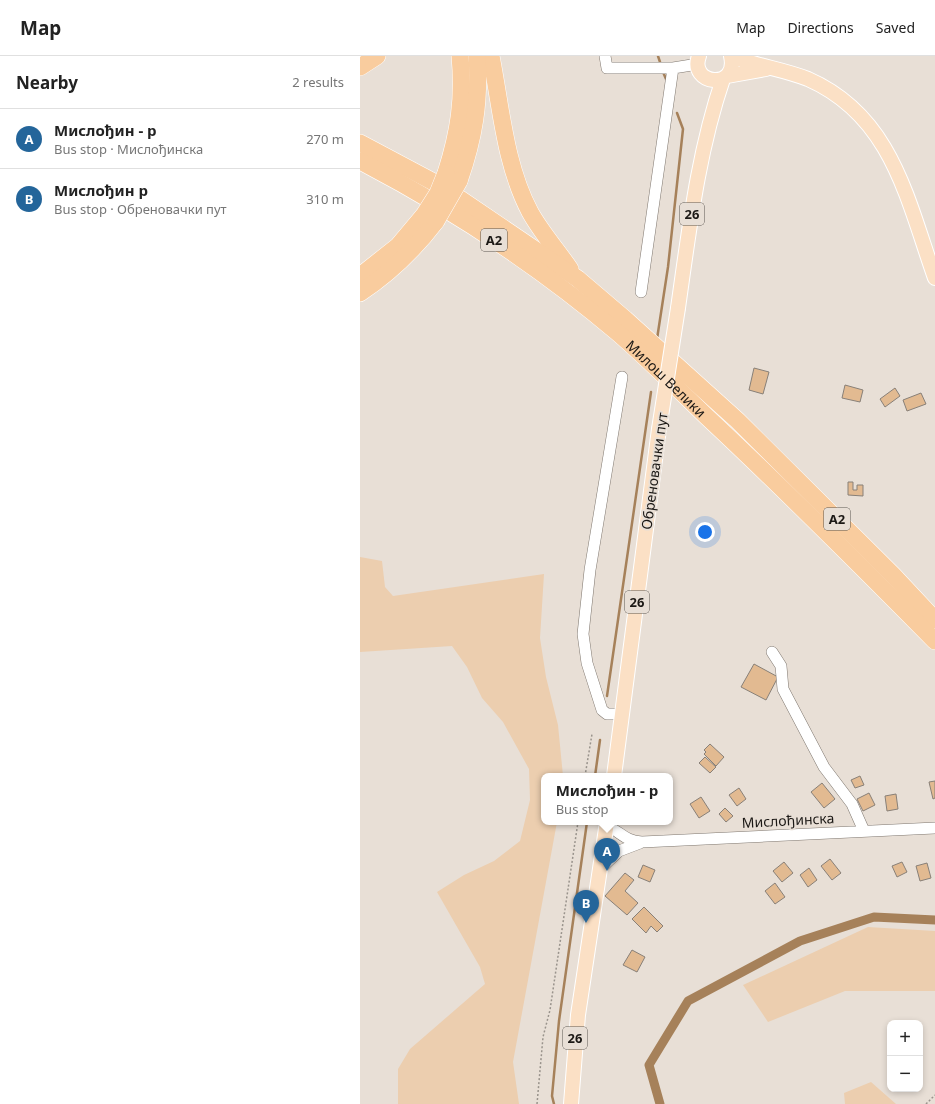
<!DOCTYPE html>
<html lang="en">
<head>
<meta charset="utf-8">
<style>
  body { margin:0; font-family:"Noto Sans",sans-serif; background:#f2f2f2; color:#222 }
  .controls { position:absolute; right:12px; bottom:12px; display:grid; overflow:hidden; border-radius:8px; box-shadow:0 2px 6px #0003 }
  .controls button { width:36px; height:36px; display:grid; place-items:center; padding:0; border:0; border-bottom:1px solid #e0e0e0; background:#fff; color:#222; font:20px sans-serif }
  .you { position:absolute; left:345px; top:476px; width:14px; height:14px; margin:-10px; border:3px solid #fff; border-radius:50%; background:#1a73e8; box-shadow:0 0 0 6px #1a73e833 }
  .badge { display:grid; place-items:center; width:26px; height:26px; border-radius:50%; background:#24659a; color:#fff; font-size:13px; font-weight:700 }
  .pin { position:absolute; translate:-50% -33px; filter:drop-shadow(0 1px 2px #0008) }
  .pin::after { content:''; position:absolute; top:21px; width:14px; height:12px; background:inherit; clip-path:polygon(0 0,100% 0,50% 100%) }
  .popup { position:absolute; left:181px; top:717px; width:132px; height:52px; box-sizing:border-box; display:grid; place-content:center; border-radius:8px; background:#fff; filter:drop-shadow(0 1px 3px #0005); font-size:13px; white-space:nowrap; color:#767676 }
  .popup b { font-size:15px; color:#222 }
  .popup::after { content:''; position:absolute; left:50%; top:100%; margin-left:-8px; border:8px solid transparent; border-top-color:#fff }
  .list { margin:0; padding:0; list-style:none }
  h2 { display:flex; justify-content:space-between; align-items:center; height:52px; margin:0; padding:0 16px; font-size:17px }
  h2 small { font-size:13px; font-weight:400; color:#767676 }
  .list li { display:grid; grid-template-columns:26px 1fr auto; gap:12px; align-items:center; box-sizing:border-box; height:60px; padding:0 16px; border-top:1px solid #e0e0e0 }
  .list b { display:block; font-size:15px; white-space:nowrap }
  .list p { margin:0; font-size:13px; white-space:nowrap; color:#767676 }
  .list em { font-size:13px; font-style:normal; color:#767676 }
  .map { position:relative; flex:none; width:575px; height:1048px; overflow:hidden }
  header { display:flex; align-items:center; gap:24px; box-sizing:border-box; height:56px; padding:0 20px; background:#fff; border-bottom:1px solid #e0e0e0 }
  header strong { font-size:19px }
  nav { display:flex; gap:22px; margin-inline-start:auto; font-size:14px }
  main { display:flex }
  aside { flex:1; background:#fff }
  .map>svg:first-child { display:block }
  .green { fill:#ecceaf }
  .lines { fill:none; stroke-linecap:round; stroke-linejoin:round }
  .stream { stroke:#a6815a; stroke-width:2.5 }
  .canal { stroke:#a6815a; stroke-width:9 }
  .building { fill:#e2ba91; stroke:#888078 }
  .minor-casing { stroke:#7f776f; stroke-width:12 }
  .major-casing { stroke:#fff; stroke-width:16 }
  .highway-casing { stroke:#fff; stroke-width:18 }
  .path { stroke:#99938c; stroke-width:1.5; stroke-dasharray:2 2; stroke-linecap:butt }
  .minor { stroke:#fff; stroke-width:11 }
  .major { stroke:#fbe0c5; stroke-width:14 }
  .highway { stroke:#f9cc9e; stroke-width:17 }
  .major-bridge-casing { stroke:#fff; stroke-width:16; stroke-linecap:butt }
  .highway-bridge-casing { stroke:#fff; stroke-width:18; stroke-linecap:butt }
  .major-bridge { stroke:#fbe0c5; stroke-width:14 }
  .highway-bridge { stroke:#f9cc9e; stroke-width:17 }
  .labels { text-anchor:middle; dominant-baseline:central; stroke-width:3.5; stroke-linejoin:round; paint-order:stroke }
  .shield { fill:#e8dfd6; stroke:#58544f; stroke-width:1 }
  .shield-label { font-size:13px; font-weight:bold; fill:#1b1815 }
  .street-label { font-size:14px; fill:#1b1815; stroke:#e8dfd6 }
</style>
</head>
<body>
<header>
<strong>Map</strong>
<nav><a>Map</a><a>Directions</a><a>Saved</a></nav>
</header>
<main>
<aside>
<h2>Nearby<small>2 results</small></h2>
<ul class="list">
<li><span class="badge">A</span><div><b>Мислођин - р</b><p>Bus stop · Мислођинска</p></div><em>270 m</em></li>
<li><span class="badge">B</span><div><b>Мислођин р</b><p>Bus stop · Обреновачки пут</p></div><em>310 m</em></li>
</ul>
</aside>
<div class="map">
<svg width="575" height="1048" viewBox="0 0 575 1048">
  <rect width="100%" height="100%" fill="#e8dfd6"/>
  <path class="green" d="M0,501l22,4 3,26 8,9 151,-22 -4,64 6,39 12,48 5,51h-19v46h13l-44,240 6,42h-121v-35l12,-20 75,-65 -5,-17 -43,-75 27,-17 30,-14 26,-20 10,-41 -1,-31 -26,-47 -21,-24 -15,-31 -15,-21 -92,6z
    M508,871l67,4v60h-90l-77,31 -25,-37z
    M511,1026l25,22h-51l-1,-11z"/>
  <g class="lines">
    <path class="stream" d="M298,0l3,9
      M303,16l3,7
      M297,283l11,-72 15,-138 -6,-16
      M247,640l44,-304
      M235,720l5,-36
      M194,1048l-2,-8 7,-75 28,-199"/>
    <path class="canal" d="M300,1048l-11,-39 39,-64 112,-60 74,-24 61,3"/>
  </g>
  <path class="building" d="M394,312l15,4 -6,22 -14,-4z
    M485,329l18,5 -3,12 -18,-4z
    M535,332l5,8 -15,11 -5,-8z
    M561,337l5,11 -19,7 -4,-11z
    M488,426h5v8h4v-5h6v11l-15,-1z
    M394,608l24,13 -12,23 -25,-13z
    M350,688l14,13 -8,9 -12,-12 2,-2 -2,-2z
    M345,701l11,10 -6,6 -11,-10z
    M500,720l4,9 -9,3 -4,-8z
    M575,725v17l-2,1 -4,-17z
    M462,727l13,16 -11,9 -13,-16z
    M379,732l7,11 -9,7 -8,-11z
    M509,737l6,12 -12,6 -6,-12z
    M536,738l2,15 -11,2 -2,-15z
    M341,741l9,14 -11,7 -9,-14z
    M365,752l8,8 -7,6 -7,-8z
    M470,803l11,14 -9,7 -11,-14z
    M424,806l9,11 -11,9 -9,-11z
    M542,806l5,10 -10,5 -5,-11z
    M567,807l4,15 -11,3 -4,-15z
    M283,809l12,5 -5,12 -12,-5z
    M449,812l8,12 -9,7 -8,-12z
    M265,817l9,7 -9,11 13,12 -11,12 -22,-19z
    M415,827l10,14 -10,7 -10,-13z
    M284,851l19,19 -6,6 -6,-6 -5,7 -14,-14z
    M272,894l13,7 -8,15 -14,-7z"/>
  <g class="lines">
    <defs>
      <path id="minor" d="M245,0l2,12h66l25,-4
        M281,236l32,-224
        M412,596l9,14 2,23 41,78 28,37 12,27
        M262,658h-15l-5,-4 -15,-47 -4,-29 7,-64 32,-193
        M247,771c13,3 16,14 35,15l293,-14
        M240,813l19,-18 21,-8"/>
      <path id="major" d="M339,0c-11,29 40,35 32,0
        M372,0c24,10 51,13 76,23 84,37 99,120 127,199
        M367,20l39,-7
        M318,252c11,-77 20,-156 45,-229
        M254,720l45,-347
        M211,1048l7,-89 29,-193"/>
      <g id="highway">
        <path d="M131,0c10,51 14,109 39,156 11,20 27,38 40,57"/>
        <path d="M0,11l17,-11"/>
        <path d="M0,87l81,43 137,93 47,40 112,101 156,155 42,45"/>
        <path id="s1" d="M0,105c92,48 179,105 258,172 30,26 59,55 88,83 78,73 154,149 229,225"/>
        <path d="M86,117c13,-41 18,-74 14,-117"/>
        <path d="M99,125c15,-43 21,-79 18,-125"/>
        <path d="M0,220l38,-30 26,-31"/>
        <path d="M0,237c30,-20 54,-43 76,-72"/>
      </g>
    </defs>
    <use href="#minor" class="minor-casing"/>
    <use href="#major" class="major-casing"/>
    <use href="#highway" class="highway-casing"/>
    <path class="path" d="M225,720l7,-42
      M177,1048l6,-67 7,-27 28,-188
      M566,1048l9,-9"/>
    <use href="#minor" class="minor"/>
    <use href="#major" class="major"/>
    <use href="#highway" class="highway"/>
    <defs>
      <path id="major-bridge" d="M299,373l19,-121"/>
      <path id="highway-bridge" d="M64,159l14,-22 8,-20
        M76,165l23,-40"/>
    </defs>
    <use href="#major-bridge" class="major-bridge-casing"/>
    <use href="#highway-bridge" class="highway-bridge-casing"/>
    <use href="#major-bridge" class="major-bridge"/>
    <use href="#highway-bridge" class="highway-bridge"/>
  </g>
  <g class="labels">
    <g class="shield">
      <rect x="320" y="147" width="24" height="22" rx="3"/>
      <rect x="121" y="173" width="26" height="22" rx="3"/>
      <rect x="464" y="452" width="26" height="22" rx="3"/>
      <rect x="265" y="535" width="24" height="22" rx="3"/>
      <rect x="203" y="971" width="24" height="22" rx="3"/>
    </g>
    <g class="shield-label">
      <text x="332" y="158">26</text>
      <text x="134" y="184">A2</text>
      <text x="477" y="463">A2</text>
      <text x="277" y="546">26</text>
      <text x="215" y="982">26</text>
    </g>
    <g class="street-label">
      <text stroke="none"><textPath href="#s1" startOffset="377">Милош Велики</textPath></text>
      <text transform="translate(294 415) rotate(-82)">Обреновачки пут</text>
      <text transform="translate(428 764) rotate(-3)">Мислођинска</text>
    </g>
  </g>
</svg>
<div class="controls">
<button>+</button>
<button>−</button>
</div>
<div class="you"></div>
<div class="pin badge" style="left:247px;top:815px">A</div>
<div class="popup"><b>Мислођин - р</b>Bus stop</div>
<div class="pin badge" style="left:226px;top:867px">B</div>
</div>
</main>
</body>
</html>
